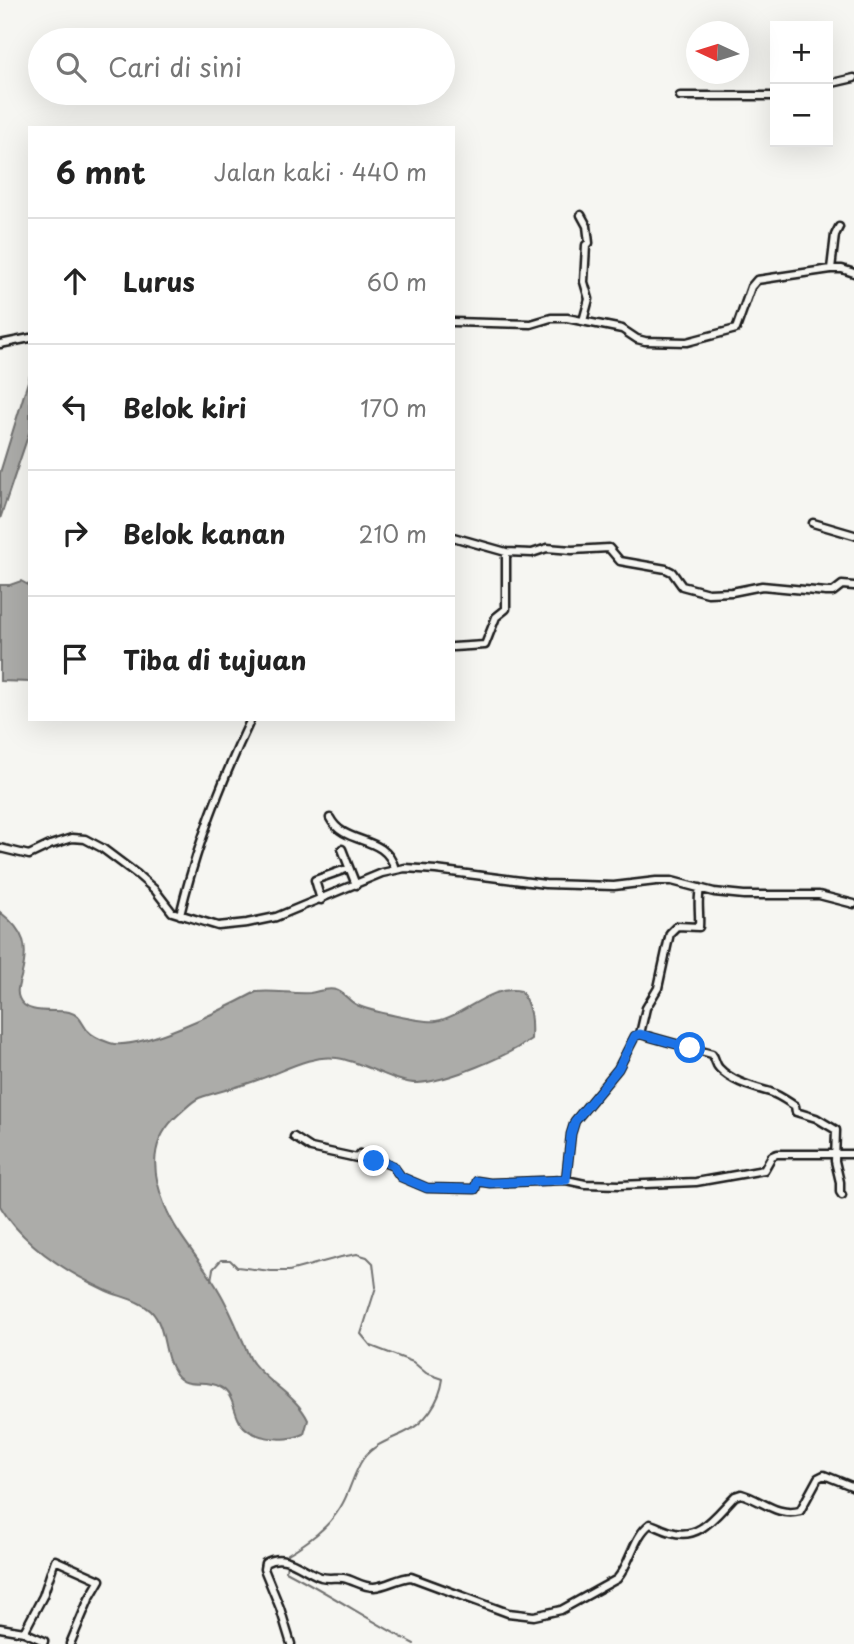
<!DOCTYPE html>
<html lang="id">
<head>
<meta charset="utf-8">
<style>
  body { margin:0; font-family:"Playpen Sans",sans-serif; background:#f2f2f2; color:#222 }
  .controls { position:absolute; right:21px; top:21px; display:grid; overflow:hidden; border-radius:0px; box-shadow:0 7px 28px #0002 }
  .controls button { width:63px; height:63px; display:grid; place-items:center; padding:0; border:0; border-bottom:2px solid #e0e0e0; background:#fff; color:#222; font:35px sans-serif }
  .compass { position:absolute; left:686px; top:21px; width:63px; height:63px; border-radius:50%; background:#fff; box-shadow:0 7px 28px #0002; rotate:274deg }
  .stop { position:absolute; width:21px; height:21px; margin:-16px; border:5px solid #1a73e8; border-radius:50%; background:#fff }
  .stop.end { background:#1a73e8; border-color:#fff; box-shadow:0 2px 7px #0008 }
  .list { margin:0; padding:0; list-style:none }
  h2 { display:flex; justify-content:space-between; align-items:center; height:91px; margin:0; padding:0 28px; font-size:30px }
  h2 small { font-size:23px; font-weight:400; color:#767676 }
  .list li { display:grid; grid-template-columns:46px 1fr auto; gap:21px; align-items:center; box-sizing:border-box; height:126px; padding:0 28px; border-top:2px solid #e0e0e0 }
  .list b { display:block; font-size:26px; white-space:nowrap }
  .list em { font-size:23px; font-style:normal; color:#767676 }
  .icon { flex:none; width:38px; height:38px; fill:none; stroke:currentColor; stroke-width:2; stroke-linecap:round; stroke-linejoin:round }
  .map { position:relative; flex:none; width:854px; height:1644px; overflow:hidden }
  .search { position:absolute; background:#fff; box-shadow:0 7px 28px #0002; left:28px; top:28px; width:427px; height:77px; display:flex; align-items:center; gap:18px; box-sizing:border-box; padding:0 24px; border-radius:38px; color:#767676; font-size:26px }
  .panel { position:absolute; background:#fff; box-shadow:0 7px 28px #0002; left:28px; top:126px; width:427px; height:595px; border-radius:0px }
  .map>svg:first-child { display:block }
  .water { fill:#acaca9; stroke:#727271; stroke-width:2 }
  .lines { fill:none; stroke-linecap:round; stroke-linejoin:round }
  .stream { stroke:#727271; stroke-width:2 }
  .street-casing { stroke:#1c1c1c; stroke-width:11 }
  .street { stroke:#f6f6f2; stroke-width:6 }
  .route { stroke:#1a73e8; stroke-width:9 }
</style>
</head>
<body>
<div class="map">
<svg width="854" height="1644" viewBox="0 0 854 1644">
  <rect width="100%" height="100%" fill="#f6f6f2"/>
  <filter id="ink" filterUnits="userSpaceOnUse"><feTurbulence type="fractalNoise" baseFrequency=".0143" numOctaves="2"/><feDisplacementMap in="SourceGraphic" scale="14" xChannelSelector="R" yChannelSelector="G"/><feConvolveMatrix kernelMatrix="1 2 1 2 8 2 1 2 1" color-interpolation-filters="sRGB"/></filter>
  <g filter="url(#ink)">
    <path class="water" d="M30,375v55l-30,89v-46z
      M21,581l9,5v96l-30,-1v-96h10z
      M0,912c26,20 29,35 21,65 -2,7 -5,14 -2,21 7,18 35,11 50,14 11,3 12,10 18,18 6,7 14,10 23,13 28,9 118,-36 146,-51 18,-2 35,2 54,1 9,-1 17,-6 26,-3 8,2 13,12 21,15 12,6 67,18 79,16 29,-5 54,-37 85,-30 10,16 11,29 10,48 -25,18 -83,42 -113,44 -22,1 -56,-22 -81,-25 -24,-4 -54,13 -77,21 -20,8 -41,12 -61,19 -7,3 -14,11 -20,16 -30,26 -28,57 -14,92 13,32 38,56 54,85 9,15 16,32 23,48 4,8 6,18 11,24 17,22 43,32 55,57l-4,14c-18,9 -57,6 -66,-16 -5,-11 -6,-25 -18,-31 -14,-9 -33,2 -44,-13 -14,-18 -9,-47 -25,-63 -12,-11 -30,-14 -44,-20 -41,-19 -83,-45 -107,-85z"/>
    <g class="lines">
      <path class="stream" d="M211,1280l2,-11 8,-9h9l7,7 34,4h18l52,-14 16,-3 10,3 6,6 3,24 -15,47 10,12 42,16 13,11 17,6c-3,22 -18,45 -39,54 -15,7 -31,12 -41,26 -10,14 -13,34 -23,49 -12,20 -32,34 -52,46v3
        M287,1562l-1,9c44,23 85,50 128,73"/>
      <defs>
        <path id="street" d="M828,84l26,-6
          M680,96h95
          M581,215l6,11 2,17 -3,2 -2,37 5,17 -6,22
          M831,269l4,-34 4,-8
          M453,322l78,2 20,-6h16l55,11 15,10 8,2 42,1 49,-13 15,-42 6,-7 74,-11h11l12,4
          M0,344l30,-6
          M813,523l41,12
          M453,537l53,15 26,1 15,-5 25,2 37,-2 11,13 46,8 6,3 10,14 26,7 24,-1 30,-6 64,6h7l9,-7 12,1
          M453,647l32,-2 11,-28 10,-8v-57
          M330,818c15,29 55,15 65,51
          M0,848l29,7 21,-10 22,-7 13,1 17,9 36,27 17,15 17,22 46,14 29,-3 29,-6 106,-44 23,-5 31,2 109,14 69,2 42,-5h16l42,11 30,3h75l35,9
          M342,849l14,36
          M321,900l-6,-20 34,-12
          M180,915c16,-68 41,-133 71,-196
          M640,1034l6,-26 12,-20 12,-55 7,-7 22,1c1,-15 -2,-25 1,-39
          M294,1137l17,11 46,10 3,-4 15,7 8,1 10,4 8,11 26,11 48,1 2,-8 13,2 76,-3 19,4 35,1 76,-3 68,-12 8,-14 5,-2h77
          M566,1180l5,-46 4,-13 43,-52 17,-33 5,-2 72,20c4,5 3,10 7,14 13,14 34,19 51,24 9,3 17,9 25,14l1,6 20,6 20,12 -1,31 5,21v10l2,3
          M0,1628l24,4 20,9 -1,3
          M24,1632l19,-36 12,-36 45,20 -11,19 -19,45
          M291,1644l-11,-36 -16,-39 1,-6c21,-12 37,8 56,14 7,2 15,0 22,1 11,2 19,9 31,9 13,-1 24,-9 37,-10l97,36 26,3 27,-6 56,-31c14,-16 16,-42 33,-55 7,2 13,6 21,8 29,9 45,-17 64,-36l6,-2c21,6 36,23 59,17l18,-33 6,-3 30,12"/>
      </defs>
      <use href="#street" class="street-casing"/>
      <use href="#street" class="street"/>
    </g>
  </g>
  <g class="lines" filter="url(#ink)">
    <path class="route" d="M374,1161l11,1 8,4 8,11 26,11 48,1 2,-8 13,2 76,-3 5,-46 4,-13 43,-52 17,-33 5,-2 50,14"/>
  </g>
</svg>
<div class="controls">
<button>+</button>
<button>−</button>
</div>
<svg class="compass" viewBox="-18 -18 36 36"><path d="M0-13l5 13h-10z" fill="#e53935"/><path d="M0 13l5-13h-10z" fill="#767676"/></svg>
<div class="stop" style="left:690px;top:1048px"></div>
<div class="stop end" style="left:374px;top:1161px"></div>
<div class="search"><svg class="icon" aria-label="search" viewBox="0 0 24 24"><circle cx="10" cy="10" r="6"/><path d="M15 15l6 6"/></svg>Cari di sini</div>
<section class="panel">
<h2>6 mnt<small>Jalan kaki · 440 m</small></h2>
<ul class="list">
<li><svg class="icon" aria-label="ahead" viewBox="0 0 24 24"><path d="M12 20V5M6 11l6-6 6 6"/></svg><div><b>Lurus</b></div><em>60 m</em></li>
<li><svg class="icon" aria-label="left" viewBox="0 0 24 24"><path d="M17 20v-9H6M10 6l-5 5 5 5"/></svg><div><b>Belok kiri</b></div><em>170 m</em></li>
<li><svg class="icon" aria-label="right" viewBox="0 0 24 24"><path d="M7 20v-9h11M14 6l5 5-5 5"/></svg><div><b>Belok kanan</b></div><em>210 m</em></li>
<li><svg class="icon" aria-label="arrive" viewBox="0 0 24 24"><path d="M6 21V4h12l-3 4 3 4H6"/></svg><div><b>Tiba di tujuan</b></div></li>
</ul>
</section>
</div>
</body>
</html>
